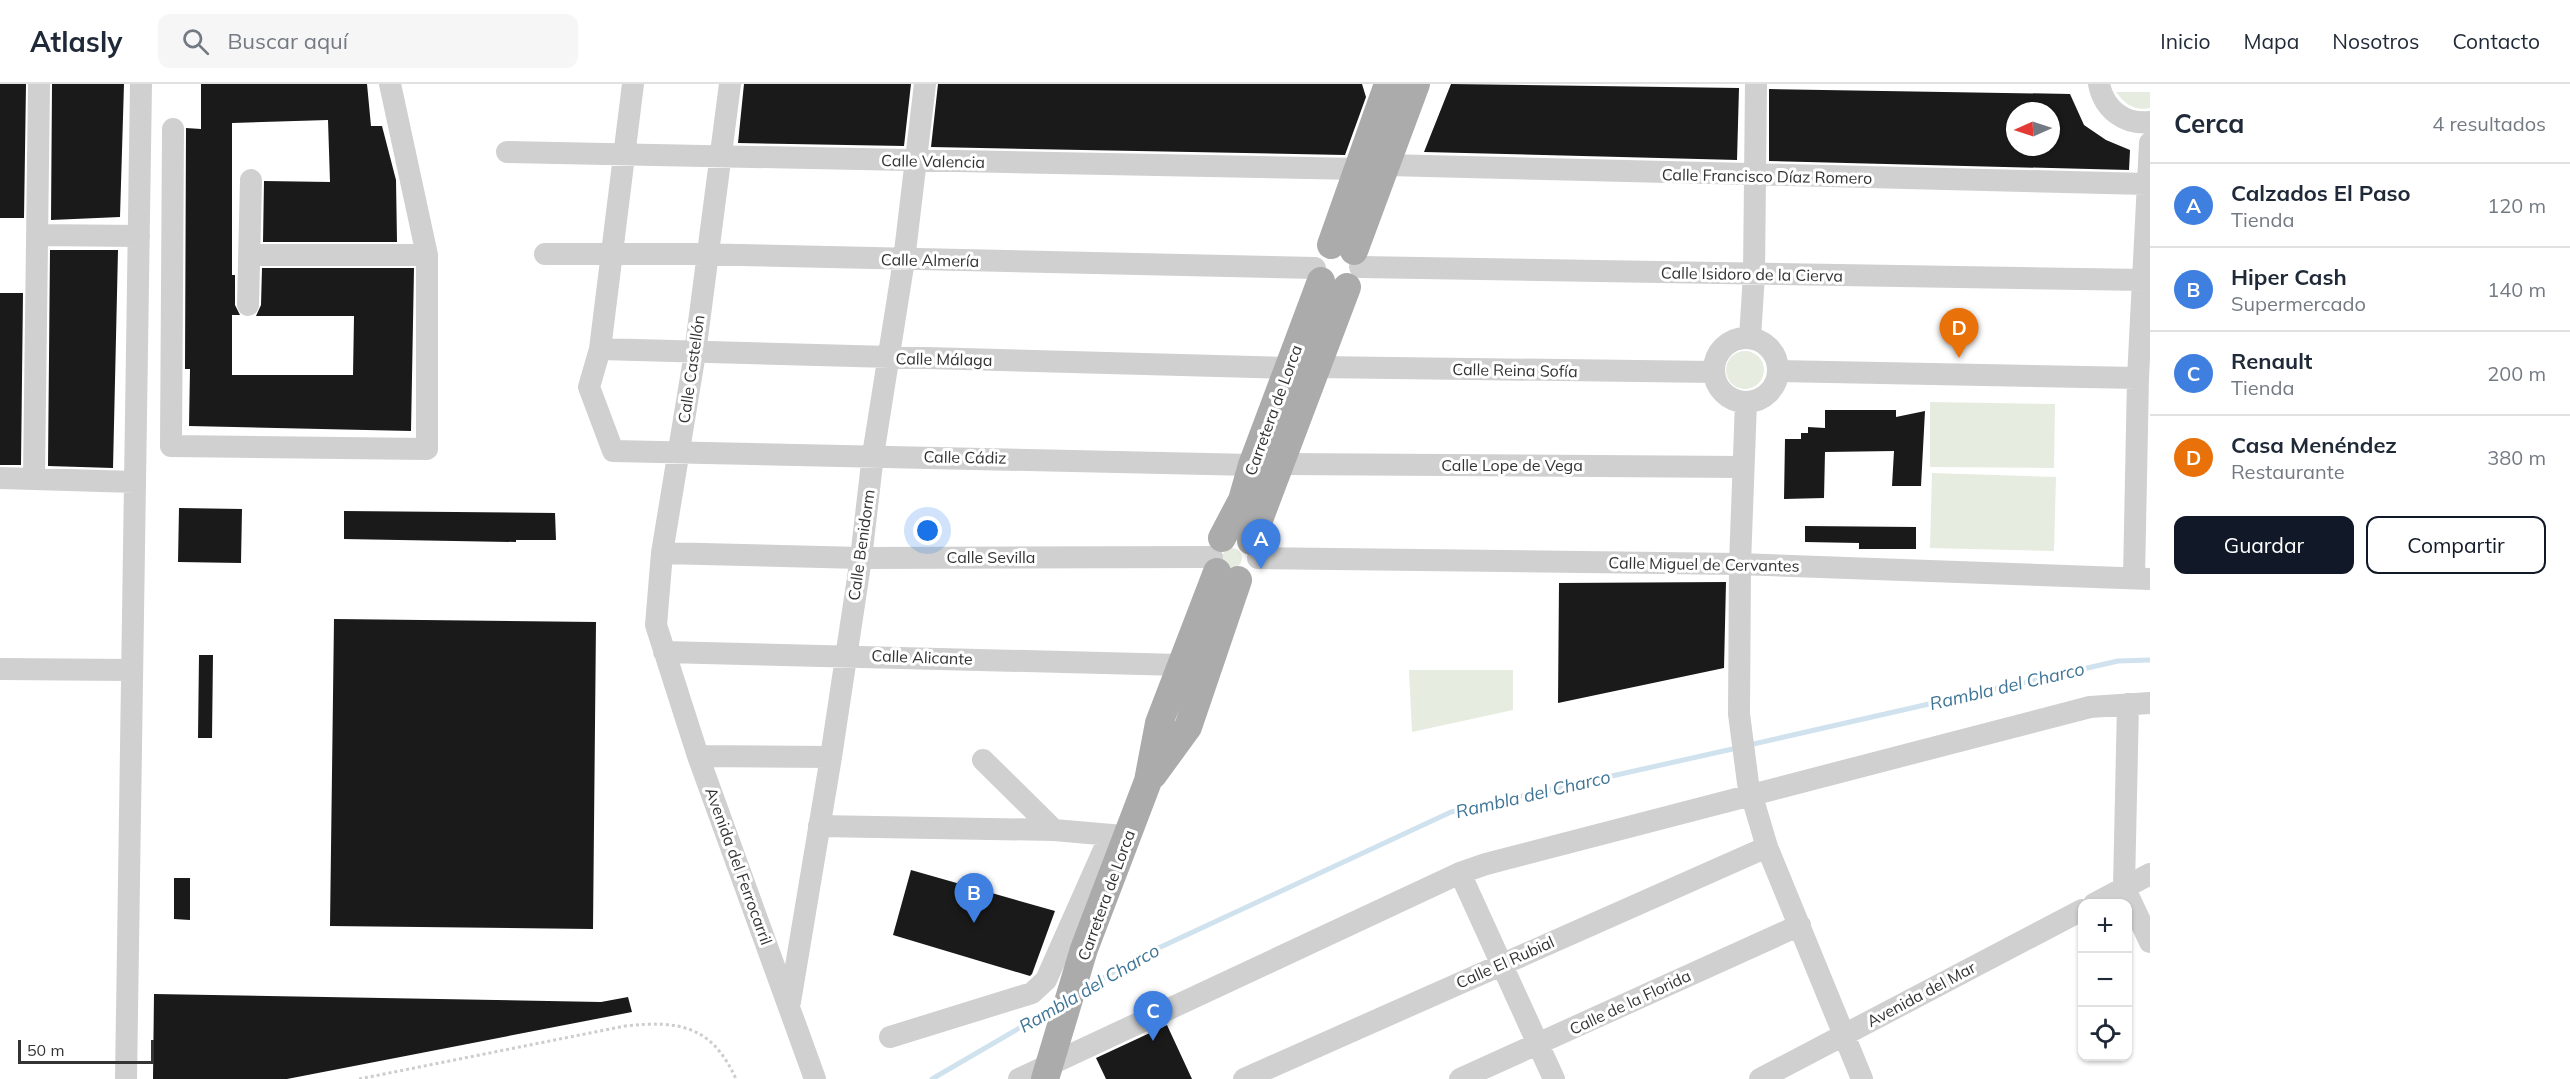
<!DOCTYPE html>
<html lang="es">
<head>
<meta charset="utf-8">
<style>
  body { margin:0; font-family:Mulish,sans-serif; background:#f6f6f7; color:#1f2937 }
  .controls { position:absolute; right:18px; bottom:18px; display:grid; overflow:hidden; border-radius:12px; box-shadow:0 2px 4px #0004 }
  .controls button { width:54px; height:54px; display:grid; place-items:center; padding:0; border:0; border-bottom:2px solid #e0e1e3; background:#fff; color:#1f2937; font:30px sans-serif }
  .compass { position:absolute; left:2006px; top:18px; width:54px; height:54px; border-radius:50%; background:#fff; box-shadow:0 2px 4px #0004; rotate:267deg }
  .scale { position:absolute; left:18px; bottom:15px; width:136px; box-sizing:border-box; padding-left:6px; border:3px solid #333; border-top:0; font-size:16px; line-height:21px; white-space:nowrap; color:#333; -webkit-text-stroke:4px #fff; paint-order:stroke }
  .you { position:absolute; left:928px; top:447px; width:21px; height:21px; margin:-15px; border:4px solid #fff; border-radius:50%; background:#1a73e8; box-shadow:0 0 0 9px #1a73e833 }
  .badge { display:grid; place-items:center; width:39px; height:39px; border-radius:50%; background:#111827; color:#fff; font-size:20px; font-weight:700 }
  .pin { position:absolute; translate:-50% -50px; filter:drop-shadow(0 2px 3px #0008) }
  .pin::after { content:''; position:absolute; top:32px; width:21px; height:18px; background:inherit; clip-path:polygon(0 0,100% 0,50% 100%) }
  .list { margin:0; padding:0; list-style:none }
  h2 { display:flex; justify-content:space-between; align-items:center; height:78px; margin:0; padding:0 24px; font-size:26px }
  h2 small { font-size:20px; font-weight:400; color:#747a83 }
  .list li { display:grid; grid-template-columns:39px 1fr auto; gap:18px; align-items:center; box-sizing:border-box; height:84px; padding:0 24px; border-top:2px solid #e0e1e3 }
  .list b { display:block; font-size:22px; white-space:nowrap }
  .list p { margin:0; font-size:20px; white-space:nowrap; color:#747a83 }
  .list em { font-size:20px; font-style:normal; color:#747a83 }
  .actions { display:flex; gap:12px; padding:18px 24px }
  .actions a { flex:1; padding:14px 0; border:2px solid #111827; border-radius:12px; text-align:center; font-size:21px; color:#111827 }
  .actions .main { background:#111827; color:#fff }
  .icon { flex:none; width:33px; height:33px; fill:none; stroke:currentColor; stroke-width:2; stroke-linecap:round; stroke-linejoin:round }
  .map { position:relative; flex:none; width:2150px; height:995px; overflow:hidden }
  header { display:flex; align-items:center; gap:36px; box-sizing:border-box; height:84px; padding:0 30px; background:#fff; border-bottom:2px solid #e0e1e3 }
  header strong { font-size:28px }
  nav { display:flex; gap:33px; margin-inline-start:auto; font-size:21px }
  .search { width:420px; height:54px; background:#f6f6f7; display:flex; align-items:center; gap:15px; box-sizing:border-box; padding:0 21px; border-radius:12px; color:#747a83; font-size:22px }
  main { display:flex }
  aside { flex:1; background:#fff }
  .map>svg:first-child { display:block }
  .green { fill:#e6ecdf }
  .lines { fill:none; stroke-linecap:round; stroke-linejoin:round }
  .stream { stroke:#cfe2ee; stroke-width:5 }
  .building { fill:#1a1a1a; fill-rule:evenodd }
  .path { stroke:#cdcdcd; stroke-width:3; stroke-dasharray:3 3; stroke-linecap:butt }
  .minor { stroke:#d0d0d0; stroke-width:22 }
  .major { stroke:#ababab; stroke-width:28 }
  .labels { text-anchor:middle; dominant-baseline:central; stroke-width:6; stroke-linejoin:round; paint-order:stroke }
  .street-label { font-size:16px; fill:#333; stroke:#fff }
  .water-label { font-size:18px; font-style:italic; fill:#3f7597; stroke:#fff }
</style>
</head>
<body>
<header>
<strong>Atlasly</strong>
<div class="search"><svg class="icon" aria-label="search" viewBox="0 0 24 24"><circle cx="10" cy="10" r="6"/><path d="M15 15l6 6"/></svg>Buscar aquí</div>
<nav><a>Inicio</a><a>Mapa</a><a>Nosotros</a><a>Contacto</a></nav>
</header>
<main>
<div class="map">
<svg width="2150" height="995" viewBox="0 0 2150 995">
  <rect width="100%" height="100%" fill="#fff"/>
  <path class="green" d="M2116,8h34v16c-16,3 -25,-4 -34,-16z
    M1726 286a19 19 0 1 1 38 0a19 19 0 1 1-38 0Z
    M1930,318l125,2 -1,64 -124,-1z
    M1932,389l124,4 -2,74 -124,-3z
    M1222 474a10 10 0 1 1 20 0a10 10 0 1 1-20 0Z
    M1409,586h104v40l-101,22z"/>
  <g class="lines">
    <path class="stream" d="M1749,661l369,-84 32,-1
      M1083,906l54,-32 314,-146 286,-64
      M932,995l125,-73"/>
  </g>
  <path class="building" d="M0,0h26l-2,134h-24z
    M52,0h72l-4,133 -69,3z
    M201,0h166l4,42h11l14,54 1,62h-134l1,-61 66,1 -2,-62 -96,3v152h3v30l5,10h-8v60h121l1,-59h-98l5,-11 1,-37h152l-3,163 -222,-5 1,-57h-5l1,-241 15,1z
    M744,0h167l-7,62 -166,-3z
    M938,0h424l4,13 -21,58 -414,-8z
    M1451,0l288,4 -2,72 -313,-8z
    M1769,5l301,5 14,31 22,15 24,10 -1,20 -360,-9zM2015,27h36v36h-36z
    M50,166h68l-5,218 -65,-2z
    M0,209h23l-2,172h-21z
    M1825,326h71v7l29,-6 -4,75h-29l2,-35 -69,1 -1,46 -40,1 1,-60h16v-6h7v-6l17,1z
    M179,424l63,1 -1,54 -63,-1z
    M344,427l211,2 1,27h-40v2l-172,-3z
    M1805,442l111,1v22h-57v-6l-54,-1z
    M1726,498l-2,86 -166,35 1,-120z
    M334,535l262,3 -3,307 -263,-3z
    M199,571h14l-1,83h-14z
    M911,786l144,41 -23,63 -2,2 -137,-41z
    M174,794h16v42l-16,-1z
    M154,910l447,8 27,-5 4,15 -345,67h-134z
    M1167,941l25,54h-86l-10,-21z"/>
  <g class="lines">
    <path class="path" d="M359,995l266,-53c55,-6 87,0 111,53"/>
    <path class="minor" d="M633,0l-33,265 -11,38 24,64 639,14
      M730,0l-35,269 -33,200 -6,72 42,131 117,323
      M2099,0c5,25 25,41 51,38
      M173,45l-2,317 256,3v-194
      M507,68l852,17
      M1387,81l760,19
      M38,151l101,1
      M545,170h147l623,14
      M250,171h177l-37,-171
      M1360,183l784,13
      M248,221l3,-125
      M1714 286a32 32 0 1 1 64 0a32 32 0 1 1-64 0Z
      M1750,254l4,-64 2,-190
      M600,265l689,19
      M1316,283l398,5
      M1778,287l360,7
      M1746,318l-6,162 -1,150 9,69 19,64 95,232
      M1281,380l462,3
      M0,394l135,4
      M34,395l5,-395
      M662,469l199,5 351,-1
      M1258,474l482,6 410,15
      M2134,494l4,-200 12,-235
      M664,568l516,13
      M0,585l132,1
      M2128,620l-4,183 26,55
      M698,672l133,1
      M983,676l71,70
      M819,742l235,4 69,6
      M1460,789l94,206
      M2094,820l56,-30
      M790,918l41,-245 30,-199 12,-103 31,-195 21,-176
      M890,953l142,-44 14,-13 64,-144
      M126,995l15,-995
      M1019,995l441,-206 26,-9 604,-157 60,-4
      M1244,995l523,-232
      M1460,995l340,-154
      M1760,995l322,-169"/>
    <path class="major" d="M1331,161l57,-161
      M1354,167l62,-167
      M1222,454l20,-38 10,-35 69,-184
      M1251,457l96,-254
      M1153,691l35,-48 50,-147
      M1045,995l39,-130 64,-168 11,-58 58,-151"/>
  </g>
  <g class="labels">
    <g class="street-label">
      <text transform="translate(933 77) rotate(1)">Calle Valencia</text>
      <text transform="translate(1767 92) rotate(1)">Calle Francisco Díaz Romero</text>
      <text transform="translate(930 176) rotate(1)">Calle Almería</text>
      <text transform="translate(1752 190) rotate(1)">Calle Isidoro de la Cierva</text>
      <text transform="translate(944 275) rotate(1)">Calle Málaga</text>
      <text transform="translate(691 285) rotate(-82)">Calle Castellón</text>
      <text transform="translate(1515 286) rotate(1)">Calle Reina Sofía</text>
      <text transform="translate(1273 326) rotate(-70)">Carretera de Lorca</text>
      <text transform="translate(965 373) rotate(1)">Calle Cádiz</text>
      <text x="1512" y="381">Calle Lope de Vega</text>
      <text transform="translate(861 461) rotate(-82)">Calle Benidorm</text>
      <text x="991" y="473">Calle Sevilla</text>
      <text transform="translate(1704 480) rotate(1)">Calle Miguel de Cervantes</text>
      <text transform="translate(922 573) rotate(2)">Calle Alicante</text>
      <text transform="translate(739 782) rotate(70)">Avenida del Ferrocarril</text>
      <text transform="translate(1106 811) rotate(-70)">Carretera de Lorca</text>
      <text transform="translate(1505 878) rotate(-24)">Calle El Rubial</text>
      <text transform="translate(1921 910) rotate(-28)">Avenida del Mar</text>
      <text transform="translate(1630 918) rotate(-25)">Calle de la Florida</text>
    </g>
    <g class="water-label">
      <text transform="translate(2007 602) rotate(-13)">Rambla del Charco</text>
      <text transform="translate(1533 710) rotate(-13)">Rambla del Charco</text>
      <text transform="translate(1089 904) rotate(-30)">Rambla del Charco</text>
    </g>
  </g>
</svg>
<div class="controls">
<button>+</button>
<button>−</button>
<button><svg class="icon" aria-label="locate" viewBox="0 0 24 24"><circle cx="12" cy="12" r="6"/><path d="M12 2v4M12 18v4M2 12h4M18 12h4"/></svg></button>
</div>
<svg class="compass" viewBox="-18 -18 36 36"><path d="M0-13l5 13h-10z" fill="#e53935"/><path d="M0 13l5-13h-10z" fill="#747a83"/></svg>
<div class="scale">50 m</div>
<div class="you"></div>
<div class="pin badge" style="left:1261px;top:485px;background:#3f7fe0">A</div>
<div class="pin badge" style="left:974px;top:839px;background:#3f7fe0">B</div>
<div class="pin badge" style="left:1153px;top:957px;background:#3f7fe0">C</div>
<div class="pin badge" style="left:1959px;top:274px;background:#e8710a">D</div>
</div>
<aside>
<h2>Cerca<small>4 resultados</small></h2>
<ul class="list">
<li><span class="badge" style="background:#3f7fe0">A</span><div><b>Calzados El Paso</b><p>Tienda</p></div><em>120 m</em></li>
<li><span class="badge" style="background:#3f7fe0">B</span><div><b>Hiper Cash</b><p>Supermercado</p></div><em>140 m</em></li>
<li><span class="badge" style="background:#3f7fe0">C</span><div><b>Renault</b><p>Tienda</p></div><em>200 m</em></li>
<li><span class="badge" style="background:#e8710a">D</span><div><b>Casa Menéndez</b><p>Restaurante</p></div><em>380 m</em></li>
</ul>
<div class="actions"><a class="main">Guardar</a><a>Compartir</a></div>
</aside>
</main>
</body>
</html>
